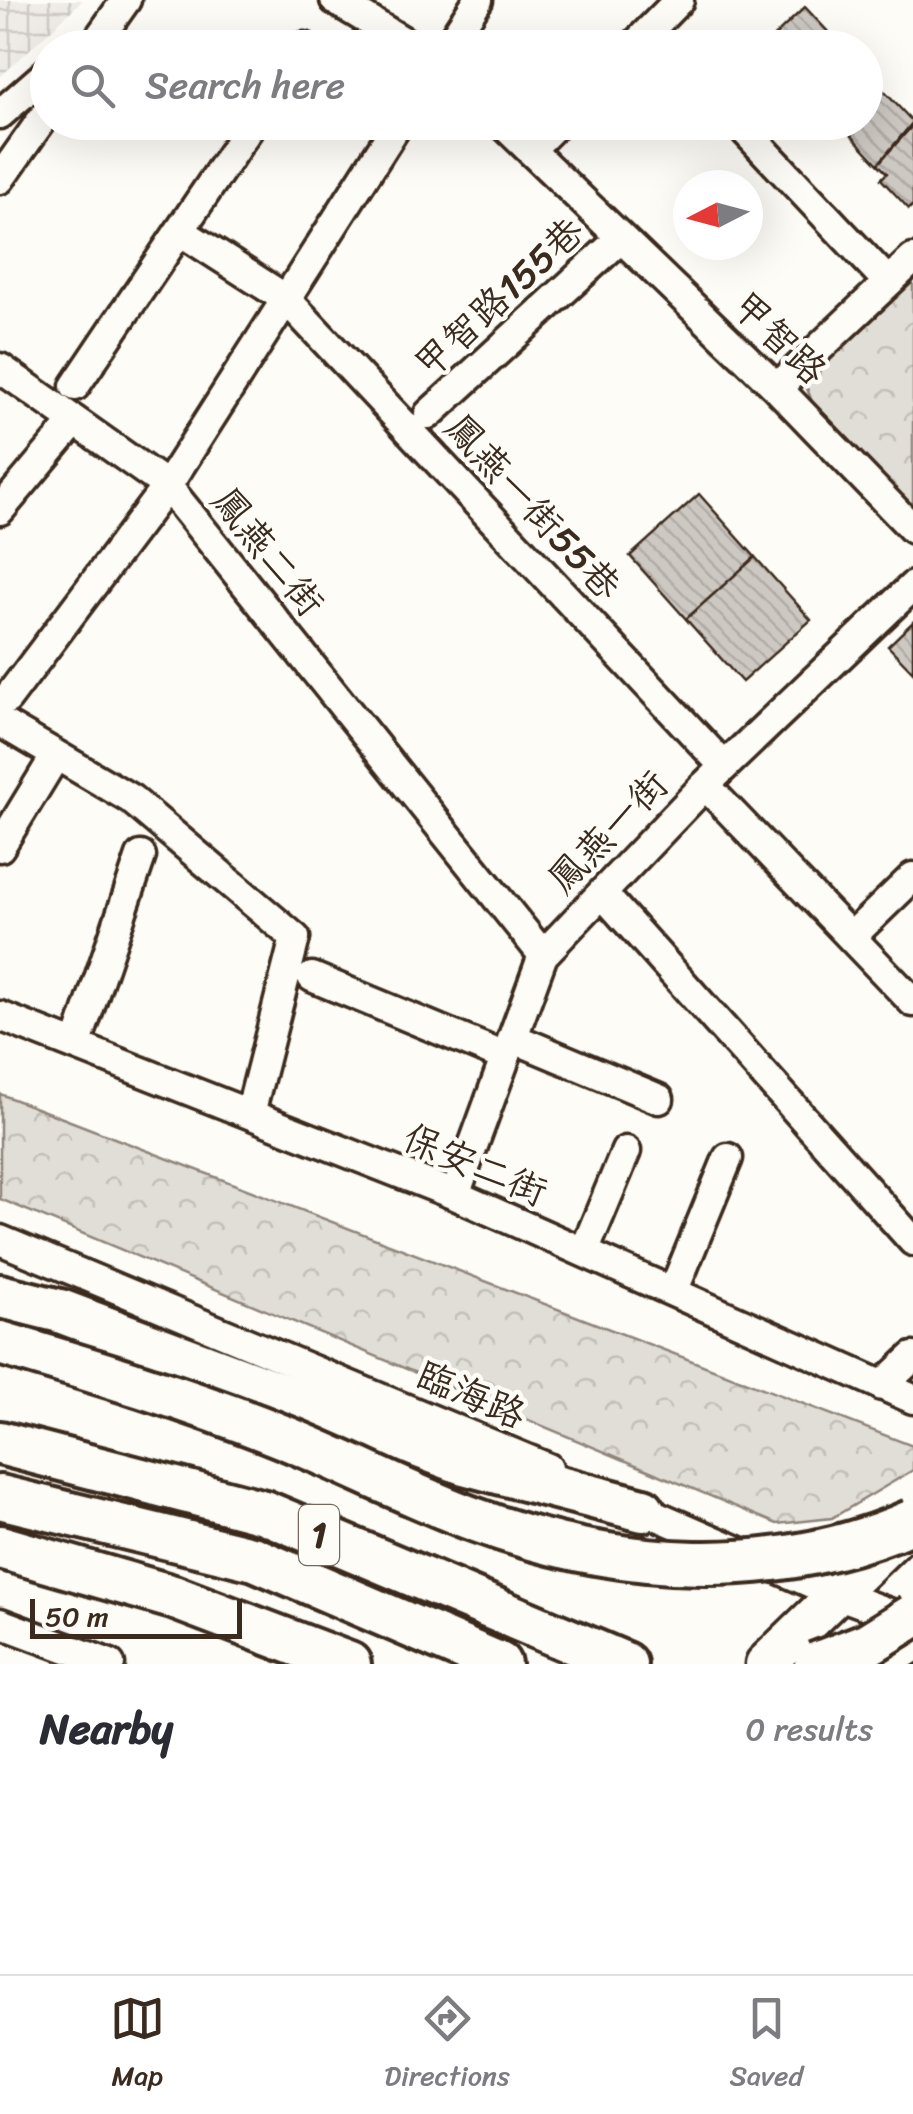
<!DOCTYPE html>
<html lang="en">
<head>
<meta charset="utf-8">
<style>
  body { margin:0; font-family:Sriracha,"LXGW WenKai TC",sans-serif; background:#f7f7f7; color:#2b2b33 }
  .compass { position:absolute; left:673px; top:170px; width:90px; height:90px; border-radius:50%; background:#fff; box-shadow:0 10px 40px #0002; rotate:264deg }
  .scale { position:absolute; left:30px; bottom:25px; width:212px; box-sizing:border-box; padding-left:10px; border:5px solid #3b2a1e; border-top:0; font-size:28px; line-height:35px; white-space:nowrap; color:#3b2a1e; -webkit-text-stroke:8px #fdfcf7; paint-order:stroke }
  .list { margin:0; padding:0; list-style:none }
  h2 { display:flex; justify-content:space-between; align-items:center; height:130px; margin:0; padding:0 40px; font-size:42px }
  h2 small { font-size:32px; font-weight:400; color:#7c7c81 }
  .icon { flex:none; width:55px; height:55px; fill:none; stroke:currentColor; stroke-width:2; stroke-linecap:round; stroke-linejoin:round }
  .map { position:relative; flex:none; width:913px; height:1664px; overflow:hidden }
  .search { position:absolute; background:#fff; box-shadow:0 10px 40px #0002; left:30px; right:30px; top:30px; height:110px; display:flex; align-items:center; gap:25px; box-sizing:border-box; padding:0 35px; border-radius:55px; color:#7c7c81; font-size:38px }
  .sheet { height:310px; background:#fff }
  nav { display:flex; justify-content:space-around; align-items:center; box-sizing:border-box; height:140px; border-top:2px solid #e1e1e2; background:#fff; font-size:28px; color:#7c7c81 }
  nav a { display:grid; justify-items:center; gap:5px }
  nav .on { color:#3b2a1e }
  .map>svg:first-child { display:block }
  .industrial { fill:url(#industrial-grid) }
  .park { fill:url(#park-crowns); stroke:#8e847a; stroke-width:2.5 }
  .building { fill:url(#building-back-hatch); stroke:#3b2a1e; stroke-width:2.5 }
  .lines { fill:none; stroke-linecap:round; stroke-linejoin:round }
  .minor-casing { stroke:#3b2a1e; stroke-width:35 }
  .major-casing { stroke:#3b2a1e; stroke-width:45 }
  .highway-casing { stroke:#3b2a1e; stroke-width:50 }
  .minor { stroke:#fdfcf7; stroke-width:28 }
  .major { stroke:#fdfcf7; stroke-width:38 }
  .highway { stroke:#fdfcf7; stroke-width:42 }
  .highway-bridge-casing { stroke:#3b2a1e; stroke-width:50; stroke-linecap:butt }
  .highway-bridge { stroke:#fdfcf7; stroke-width:42 }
  .labels { text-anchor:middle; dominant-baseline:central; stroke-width:9; stroke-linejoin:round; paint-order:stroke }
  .shield { fill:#fdfcf7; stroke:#75695f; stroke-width:2.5 }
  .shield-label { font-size:35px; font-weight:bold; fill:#3b2a1e }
  .street-label { font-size:38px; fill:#3b2a1e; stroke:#fdfcf7 }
</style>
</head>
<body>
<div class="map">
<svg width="913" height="1664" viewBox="0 0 913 1664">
  <defs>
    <pattern id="industrial-grid" width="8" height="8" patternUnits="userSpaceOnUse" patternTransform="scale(2.5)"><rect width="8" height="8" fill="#efece7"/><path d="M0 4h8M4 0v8" fill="none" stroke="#cecbc6"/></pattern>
    <pattern id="park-crowns" width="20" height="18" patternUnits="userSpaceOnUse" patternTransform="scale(2.5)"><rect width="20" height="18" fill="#e1ded7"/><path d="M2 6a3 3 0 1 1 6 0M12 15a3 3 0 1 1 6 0" fill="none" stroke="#c2bfb8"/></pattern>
    <pattern id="building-back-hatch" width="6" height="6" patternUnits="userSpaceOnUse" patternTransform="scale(2.5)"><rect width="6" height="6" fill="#cdc8c2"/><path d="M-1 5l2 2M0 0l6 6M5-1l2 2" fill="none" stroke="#b1aca6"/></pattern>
  </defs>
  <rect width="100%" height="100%" fill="#fdfcf7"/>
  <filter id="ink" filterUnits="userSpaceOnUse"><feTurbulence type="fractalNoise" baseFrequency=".01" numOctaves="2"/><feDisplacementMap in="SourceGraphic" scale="20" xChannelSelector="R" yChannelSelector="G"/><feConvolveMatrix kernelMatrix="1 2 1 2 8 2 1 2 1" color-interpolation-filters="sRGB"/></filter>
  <g filter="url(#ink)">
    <path class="industrial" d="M0,0h83l-83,77z"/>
    <path class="park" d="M913,282v230l-99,-105 -9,-24z
      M0,1094l913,352v24l-81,48 -55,6 -777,-325z"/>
    <path class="building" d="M805,7l38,41 -78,-3z
      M866,72l47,50 -35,42 -39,-42h27z
      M913,125v80l-4,4 -28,-30 6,-6 -9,-9z
      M699,494l56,63 -69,62 -56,-63z
      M755,557l56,63 -69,62 -56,-63z
      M913,622v50l-25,-26z"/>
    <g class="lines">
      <defs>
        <path id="minor" d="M335,0l79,48
          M92,48l34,-48
          M304,48v-1
          M447,48l31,-48
          M632,48l47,-48
          M0,114l48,-42
          M501,122l276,266 136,141
          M737,122l151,160
          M530,150l28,-28
          M0,179l48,-68
          M180,231l106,68 438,467
          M0,368l167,118 376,469
          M75,386l178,-264
          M777,388l136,-129
          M429,414l192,-176
          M0,510l75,-89
          M7,699l160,-213 232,-364
          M0,722l131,77 164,139 -45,176
          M705,785l208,217
          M0,847l56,-92
          M602,893l311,348
          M851,937l62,-60
          M312,977l193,80
          M0,1016l455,179 458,204
          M513,1038l146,61
          M76,1046l65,-190
          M455,1195l88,-240 162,-170 208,-199
          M0,1240l548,228
          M584,1252l42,-101
          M673,1292l55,-134
          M882,1386l31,-29
          M628,1503l206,90 79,29
          M0,1623l110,41"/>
        <path id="major" d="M765,1664l142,-138
          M878,1664l35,-22"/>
        <path id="highway" d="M0,1296l60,15 404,152 179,47
          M0,1443l264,69 361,152
          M0,1497l255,62 244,105
          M0,1547l173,50 176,67"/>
      </defs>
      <use href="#minor" class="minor-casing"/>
      <use href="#major" class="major-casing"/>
      <use href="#highway" class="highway-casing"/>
      <use href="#minor" class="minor"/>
      <use href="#major" class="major"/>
      <use href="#highway" class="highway"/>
      <defs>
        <path id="highway-bridge" d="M0,1343c95,28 189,56 281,93 66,26 129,60 195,84 141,52 298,62 437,1
          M816,1664l52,-20 45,-28"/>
      </defs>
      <use href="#highway-bridge" class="highway-bridge-casing"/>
      <use href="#highway-bridge" class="highway-bridge"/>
    </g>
  </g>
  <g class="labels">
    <rect class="shield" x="299" y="1505" width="40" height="60" rx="8"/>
    <g class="shield-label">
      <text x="319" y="1535">1</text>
    </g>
    <g class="street-label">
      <text transform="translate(499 298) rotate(-43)">甲智路155巷</text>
      <text transform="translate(779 338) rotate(44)">甲智路</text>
      <text transform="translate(533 507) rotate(47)">鳳燕一街55巷</text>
      <text transform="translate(268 552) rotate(51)">鳳燕二街</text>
      <text transform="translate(608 832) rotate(-46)">鳳燕一街</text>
      <text transform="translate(475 1165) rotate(23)">保安二街</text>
      <text transform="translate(471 1395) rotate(23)">臨海路</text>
    </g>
  </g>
</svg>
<svg class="compass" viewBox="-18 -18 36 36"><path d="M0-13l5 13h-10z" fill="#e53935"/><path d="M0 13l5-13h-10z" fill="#7c7c81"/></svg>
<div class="scale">50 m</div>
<div class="search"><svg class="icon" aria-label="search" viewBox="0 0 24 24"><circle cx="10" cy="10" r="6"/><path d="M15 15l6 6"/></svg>Search here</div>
</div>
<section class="sheet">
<h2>Nearby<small>0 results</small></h2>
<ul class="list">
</ul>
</section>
<nav>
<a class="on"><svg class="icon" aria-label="map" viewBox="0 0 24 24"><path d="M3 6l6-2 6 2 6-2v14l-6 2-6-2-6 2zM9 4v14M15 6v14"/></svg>Map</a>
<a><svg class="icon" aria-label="directions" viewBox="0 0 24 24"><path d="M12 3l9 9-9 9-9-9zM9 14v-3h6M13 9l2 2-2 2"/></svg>Directions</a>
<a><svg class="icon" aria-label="saved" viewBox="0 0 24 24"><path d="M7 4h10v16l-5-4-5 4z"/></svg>Saved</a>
</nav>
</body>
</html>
